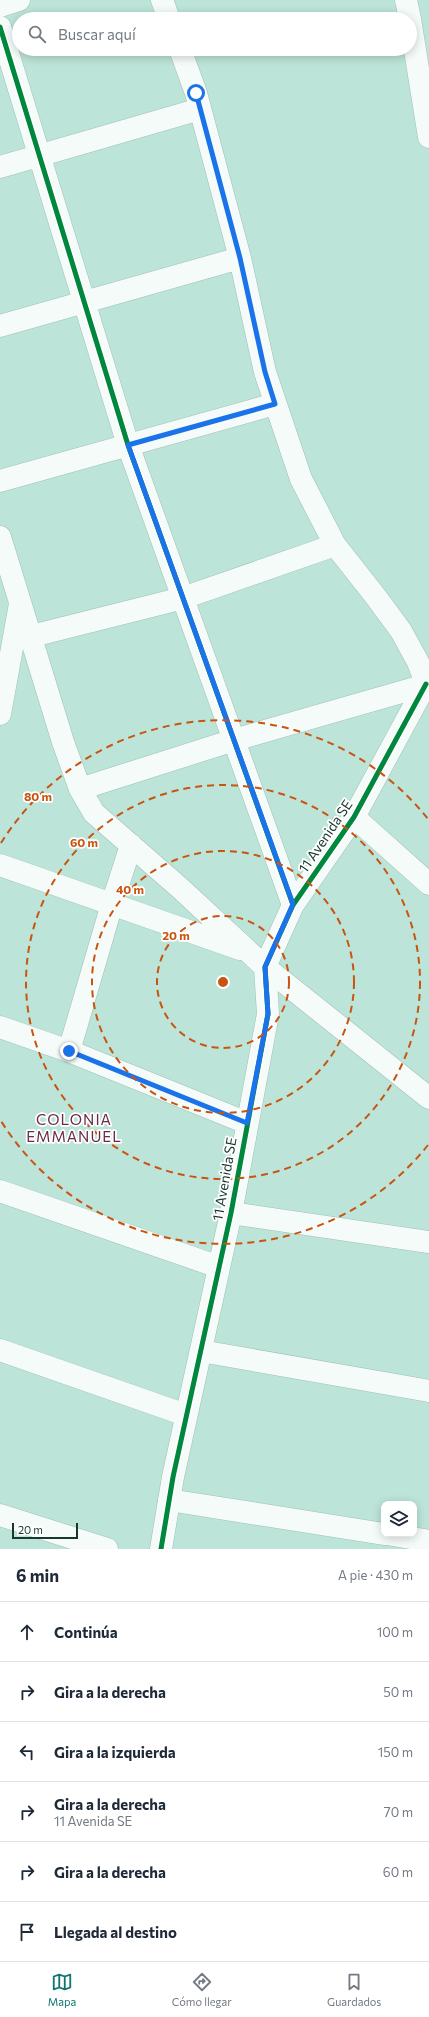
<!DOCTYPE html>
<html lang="es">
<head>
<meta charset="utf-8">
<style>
  body { margin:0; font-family:Commissioner,sans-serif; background:#f2f2f3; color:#1f2937 }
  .controls { position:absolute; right:12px; bottom:12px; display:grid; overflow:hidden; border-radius:8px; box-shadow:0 2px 10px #0003 }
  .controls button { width:36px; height:36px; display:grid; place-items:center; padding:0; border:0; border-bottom:1px solid #e0e1e3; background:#fff; color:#1f2937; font:20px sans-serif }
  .scale { position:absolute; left:12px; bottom:10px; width:66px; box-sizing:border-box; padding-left:4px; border:2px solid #19372f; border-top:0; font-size:11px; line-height:14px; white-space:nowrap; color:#19372f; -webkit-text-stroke:3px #fff; paint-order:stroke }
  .stop { position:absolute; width:12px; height:12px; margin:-9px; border:3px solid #1a73e8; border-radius:50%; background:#fff }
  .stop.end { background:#1a73e8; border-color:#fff; box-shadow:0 1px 4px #0008 }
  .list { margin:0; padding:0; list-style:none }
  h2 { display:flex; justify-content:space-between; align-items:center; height:52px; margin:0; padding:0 16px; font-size:17px }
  h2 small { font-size:13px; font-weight:400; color:#747a83 }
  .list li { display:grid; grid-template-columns:26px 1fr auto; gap:12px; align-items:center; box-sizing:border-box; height:60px; padding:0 16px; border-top:1px solid #e0e1e3 }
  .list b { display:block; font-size:15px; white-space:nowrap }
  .list p { margin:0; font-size:13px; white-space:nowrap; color:#747a83 }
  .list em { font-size:13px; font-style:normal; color:#747a83 }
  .icon { flex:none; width:22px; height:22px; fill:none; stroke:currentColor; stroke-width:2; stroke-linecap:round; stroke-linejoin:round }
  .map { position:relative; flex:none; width:429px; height:1549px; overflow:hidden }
  .search { position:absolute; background:#fff; box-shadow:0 2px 10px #0003; left:12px; right:12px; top:12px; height:44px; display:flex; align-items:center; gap:10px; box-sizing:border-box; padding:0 14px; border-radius:22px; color:#747a83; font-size:15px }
  .sheet { height:412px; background:#fff }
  nav { display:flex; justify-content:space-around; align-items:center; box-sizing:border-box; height:56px; border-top:1px solid #e0e1e3; background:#fff; font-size:11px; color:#747a83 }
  nav a { display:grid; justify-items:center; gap:2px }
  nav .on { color:#0f766e }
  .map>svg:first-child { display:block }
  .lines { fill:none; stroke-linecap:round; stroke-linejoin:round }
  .street-casing { stroke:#a0c0b7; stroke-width:23 }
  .street { stroke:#f5fbf9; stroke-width:22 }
  .cycleway-casing { stroke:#fff; stroke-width:8 }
  .cycleway { stroke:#00873e; stroke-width:5 }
  .route { stroke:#1a73e8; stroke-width:5 }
  .ring { fill:none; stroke:#c95411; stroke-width:2; stroke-dasharray:7 5 }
  .labels { text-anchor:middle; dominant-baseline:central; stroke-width:3.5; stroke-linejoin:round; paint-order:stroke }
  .street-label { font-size:14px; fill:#19372f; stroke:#fff }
  .neighbourhood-label { font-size:15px; letter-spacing:1px; fill:#6c2a49; stroke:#fff }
  .centre { fill:#c95411; stroke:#fff; stroke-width:2 }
  .ring-label { font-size:12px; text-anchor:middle; font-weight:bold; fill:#c95411; stroke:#fff; stroke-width:3.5; stroke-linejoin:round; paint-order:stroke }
</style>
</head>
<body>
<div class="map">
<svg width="429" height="1549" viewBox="0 0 429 1549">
  <rect width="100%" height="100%" fill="#bce4d8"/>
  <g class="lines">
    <defs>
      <path id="street" d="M162,0l7,19
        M406,0l4,19
        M0,6l19,-6
        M410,19l19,118
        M0,27l128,418 165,460
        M180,49l16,44 44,165 25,114 36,107 34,66 41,52 25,34 17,31 11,29
        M0,167l200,-58
        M0,326l240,-68
        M0,481l275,-77
        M0,537l63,205 17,47 14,24 86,75 85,79 164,131
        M32,636l151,-38 152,-53
        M0,714l20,-110
        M80,789l154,-49 195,-56
        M354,817l75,67
        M0,865l240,84
        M0,1027l69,24 178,72
        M69,1051l43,-147 19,-59
        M0,1191l219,76
        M231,1213l198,29
        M0,1350l186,65
        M201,1351l228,40
        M169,1500l215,34
        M0,1515l107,34
        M387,1534l42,7
        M161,1549l12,-72 58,-264 37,-199 -3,-47 28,-62 61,-88 72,-133"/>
    </defs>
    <use href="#street" class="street-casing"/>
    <use href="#street" class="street"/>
    <defs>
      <path id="cycleway" d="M0,27l128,418 165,460
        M161,1549l12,-72 58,-264 37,-199 -3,-47 28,-62 61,-88 72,-133"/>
    </defs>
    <use href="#cycleway" class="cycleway-casing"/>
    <use href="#cycleway" class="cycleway"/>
  </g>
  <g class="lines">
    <path class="route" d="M69,1051l178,72 21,-109 -3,-47 28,-63 -165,-459 147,-41 -10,-32 -25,-114 -44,-165"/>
  </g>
  <g class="ring">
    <circle cx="223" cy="982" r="66"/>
    <circle cx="223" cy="982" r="131"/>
    <circle cx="223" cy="982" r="197"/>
    <path d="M428 1145A262 262 0 0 1 1 1121M1 843A262 262 0 0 1 428 819"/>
  </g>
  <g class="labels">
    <g class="street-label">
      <text transform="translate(325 836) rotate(-56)">11 Avenida SE</text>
      <text transform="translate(224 1179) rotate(-80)">11 Avenida SE</text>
    </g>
    <g class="neighbourhood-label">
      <text x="74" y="1119">COLONIA<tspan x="74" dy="17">EMMANUEL</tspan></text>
    </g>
  </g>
  <circle cx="223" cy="982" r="6" class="centre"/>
  <g class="ring-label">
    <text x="38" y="801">80 m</text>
    <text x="84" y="847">60 m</text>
    <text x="130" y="894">40 m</text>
    <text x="176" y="940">20 m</text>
  </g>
</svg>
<div class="controls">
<button><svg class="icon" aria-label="layers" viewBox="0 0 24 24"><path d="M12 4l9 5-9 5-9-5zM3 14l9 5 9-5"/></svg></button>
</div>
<div class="scale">20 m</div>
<div class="stop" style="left:196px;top:93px"></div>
<div class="stop end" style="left:69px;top:1051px"></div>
<div class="search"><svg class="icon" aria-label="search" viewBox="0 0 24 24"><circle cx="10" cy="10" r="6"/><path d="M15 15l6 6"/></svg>Buscar aquí</div>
</div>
<section class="sheet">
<h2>6 min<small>A pie · 430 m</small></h2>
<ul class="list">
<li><svg class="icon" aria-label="ahead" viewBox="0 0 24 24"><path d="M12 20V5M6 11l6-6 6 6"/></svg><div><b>Continúa</b></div><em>100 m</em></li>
<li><svg class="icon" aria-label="right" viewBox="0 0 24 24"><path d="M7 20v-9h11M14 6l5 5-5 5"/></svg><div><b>Gira a la derecha</b></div><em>50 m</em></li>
<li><svg class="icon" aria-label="left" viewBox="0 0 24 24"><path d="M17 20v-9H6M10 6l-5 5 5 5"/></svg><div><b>Gira a la izquierda</b></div><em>150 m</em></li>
<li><svg class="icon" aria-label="right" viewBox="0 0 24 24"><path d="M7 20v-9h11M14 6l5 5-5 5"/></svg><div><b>Gira a la derecha</b><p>11 Avenida SE</p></div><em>70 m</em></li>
<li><svg class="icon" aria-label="right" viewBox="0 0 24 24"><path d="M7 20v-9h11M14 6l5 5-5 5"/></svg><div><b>Gira a la derecha</b></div><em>60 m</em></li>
<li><svg class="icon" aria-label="arrive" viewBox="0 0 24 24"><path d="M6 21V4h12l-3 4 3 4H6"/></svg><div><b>Llegada al destino</b></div></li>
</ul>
</section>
<nav>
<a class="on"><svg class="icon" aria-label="map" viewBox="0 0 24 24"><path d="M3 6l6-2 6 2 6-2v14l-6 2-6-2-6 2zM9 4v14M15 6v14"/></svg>Mapa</a>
<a><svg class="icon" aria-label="directions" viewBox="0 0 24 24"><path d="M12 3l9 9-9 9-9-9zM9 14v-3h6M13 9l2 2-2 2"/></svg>Cómo llegar</a>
<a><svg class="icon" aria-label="saved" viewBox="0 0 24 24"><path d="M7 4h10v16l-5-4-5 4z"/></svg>Guardados</a>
</nav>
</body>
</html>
